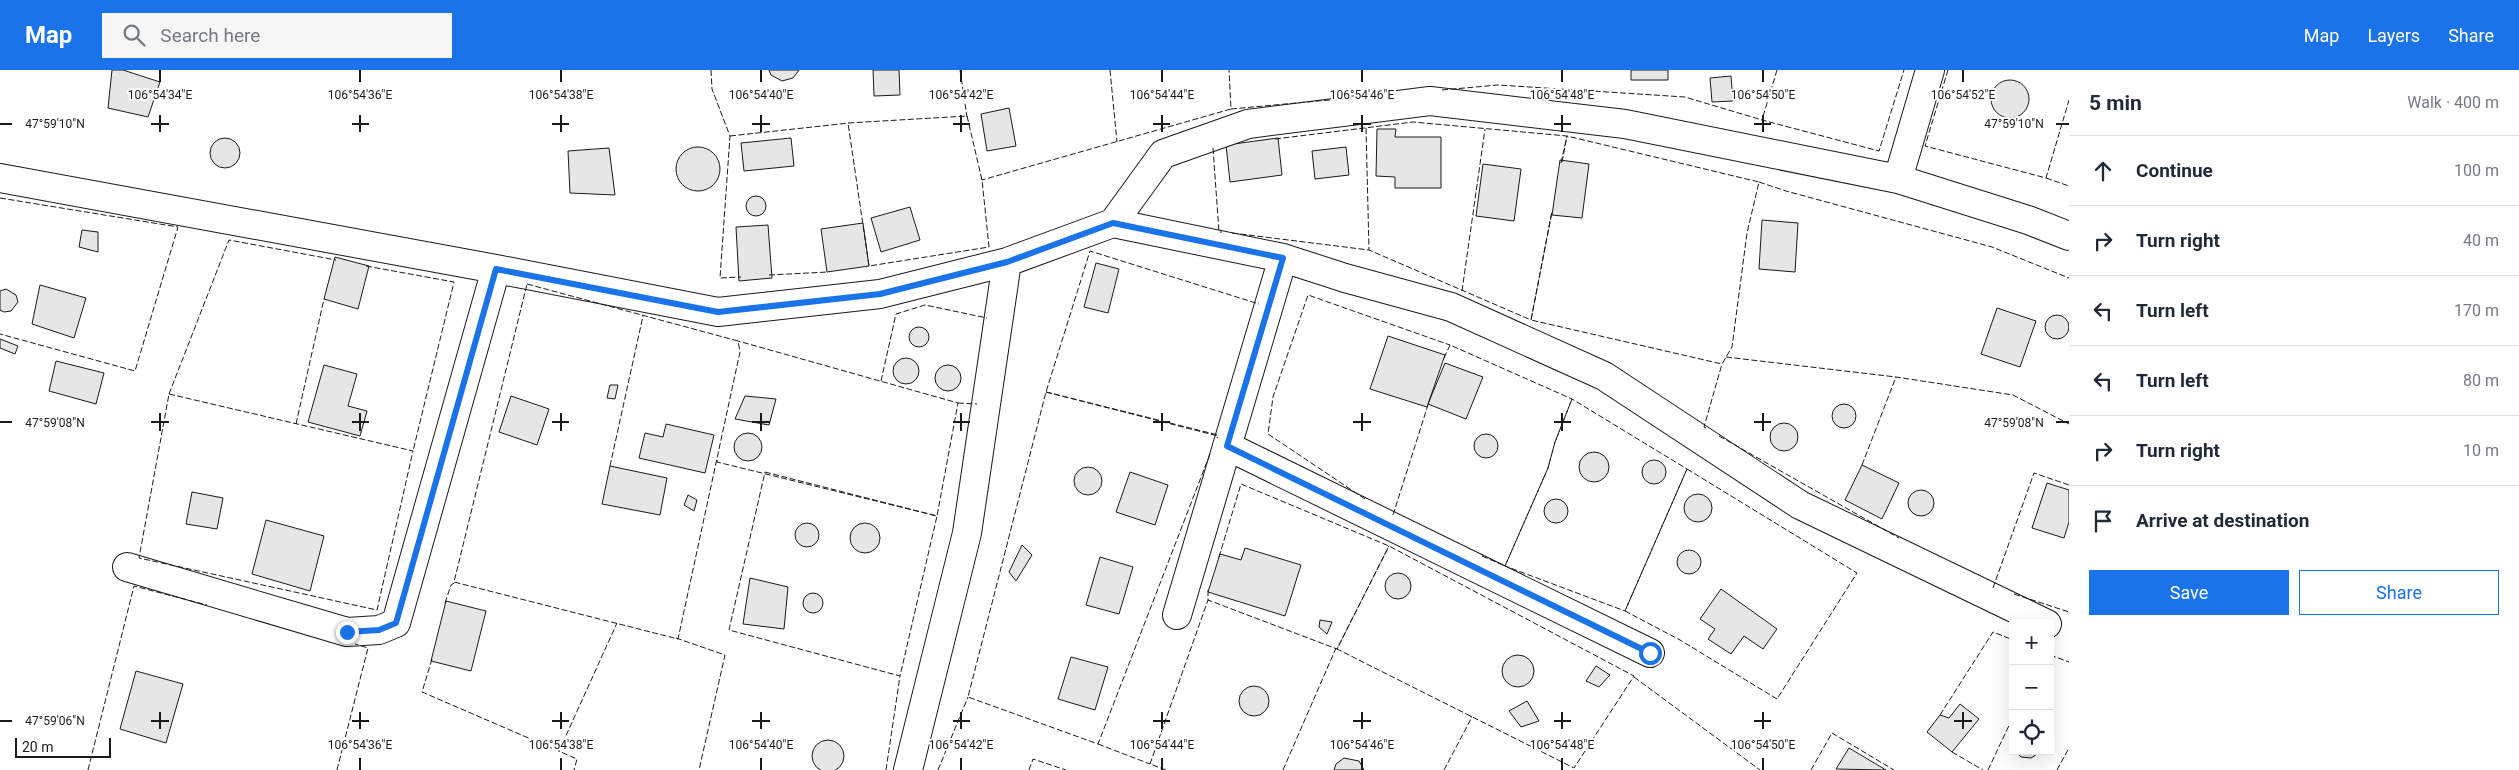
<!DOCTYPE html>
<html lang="en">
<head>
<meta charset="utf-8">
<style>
  body { margin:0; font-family:Roboto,sans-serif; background:#f6f6f7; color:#1f2937 }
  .controls { position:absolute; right:15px; bottom:15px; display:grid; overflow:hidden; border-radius:0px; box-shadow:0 5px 20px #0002 }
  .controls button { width:45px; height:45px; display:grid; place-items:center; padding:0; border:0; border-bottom:1px solid #e0e1e3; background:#fff; color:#1f2937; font:25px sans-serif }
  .scale { position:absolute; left:15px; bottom:12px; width:96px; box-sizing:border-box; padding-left:5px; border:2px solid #1a1a1a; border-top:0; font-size:14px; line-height:18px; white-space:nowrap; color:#1a1a1a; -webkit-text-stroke:4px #fff; paint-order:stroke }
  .stop { position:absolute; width:15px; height:15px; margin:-11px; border:4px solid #1a73e8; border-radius:50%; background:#fff }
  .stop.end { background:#1a73e8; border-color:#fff; box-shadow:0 1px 5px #0008 }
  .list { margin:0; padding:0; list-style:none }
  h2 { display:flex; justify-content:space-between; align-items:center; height:65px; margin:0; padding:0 20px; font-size:21px }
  h2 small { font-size:16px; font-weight:400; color:#747a83 }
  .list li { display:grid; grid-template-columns:32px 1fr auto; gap:15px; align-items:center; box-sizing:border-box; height:70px; padding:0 20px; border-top:1px solid #e0e1e3 }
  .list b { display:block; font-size:19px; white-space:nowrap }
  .list em { font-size:16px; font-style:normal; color:#747a83 }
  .actions { display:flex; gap:10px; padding:15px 20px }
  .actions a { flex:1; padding:11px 0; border:1px solid #1a73e8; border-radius:0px; text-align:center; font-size:18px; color:#1a73e8 }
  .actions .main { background:#1a73e8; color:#fff }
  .icon { flex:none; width:28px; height:28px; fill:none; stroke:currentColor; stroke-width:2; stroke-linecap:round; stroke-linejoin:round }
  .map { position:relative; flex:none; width:2069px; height:700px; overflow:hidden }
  header { display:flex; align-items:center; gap:30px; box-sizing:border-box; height:70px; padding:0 25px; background:#1a73e8; color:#fff }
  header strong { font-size:24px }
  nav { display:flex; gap:28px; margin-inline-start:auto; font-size:18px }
  .search { width:350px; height:45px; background:#f6f6f7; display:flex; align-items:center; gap:12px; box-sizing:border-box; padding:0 18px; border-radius:0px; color:#747a83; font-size:19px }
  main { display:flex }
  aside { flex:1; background:#fff }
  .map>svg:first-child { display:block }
  .building { fill:#e6e6e6; stroke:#1a1a1a }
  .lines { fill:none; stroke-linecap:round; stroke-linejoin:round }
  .minor-casing { stroke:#1a1a1a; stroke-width:30 }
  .minor { stroke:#fff; stroke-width:28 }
  .fence { stroke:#1a1a1a; stroke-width:1; stroke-dasharray:6 2.5; stroke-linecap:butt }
  .route { stroke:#1a73e8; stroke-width:6 }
  .ticks { fill:none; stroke:#1a1a1a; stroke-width:2 }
  .ticks-label { font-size:12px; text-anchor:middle; fill:#1a1a1a; stroke:#fff; stroke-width:4; stroke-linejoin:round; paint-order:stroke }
</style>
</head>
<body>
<header>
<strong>Map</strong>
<div class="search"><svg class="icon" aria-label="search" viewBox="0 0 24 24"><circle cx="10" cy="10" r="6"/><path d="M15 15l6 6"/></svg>Search here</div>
<nav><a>Map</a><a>Layers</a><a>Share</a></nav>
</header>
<main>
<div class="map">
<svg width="2069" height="700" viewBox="0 0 2069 700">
  <rect width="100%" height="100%" fill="#fff"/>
  <path class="building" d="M112,0h11l37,12 -12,35 -40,-9z
    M769,0h30l-6,8 -11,3 -11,-6z
    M873,0h26l1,25 -26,1z
    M1631,0h37v10h-37z
    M1731,6l2,25 -21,1 -2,-24z
    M1991 29a19 19 0 1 1 38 0a19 19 0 1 1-38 0Z
    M1009,38l7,38 -29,5 -6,-37z
    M1377,59h19l-1,8h46v51h-46v-11l-19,-1z
    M791,68l3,28 -50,5 -3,-28z
    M1278,68l4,37 -52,7 -4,-37z
    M210 83a15 15 0 1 1 30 0a15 15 0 1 1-30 0Z
    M1346,77l3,28 -34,4 -3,-28z
    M676 99a22 22 0 1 1 44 0a22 22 0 1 1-44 0Z
    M609,78l6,47 -45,-2 -2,-42z
    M1560,90l29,4 -7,54 -30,-3z
    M1483,94l38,5 -7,52 -38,-5z
    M746 136a10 10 0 1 1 20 0a10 10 0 1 1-20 0Z
    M910,137l10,33 -39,12 -10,-34z
    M1762,150l36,3 -3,49 -36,-3z
    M863,153l6,43 -42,6 -6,-43z
    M768,155l4,53 -33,3 -3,-54z
    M82,160l16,2v20l-19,-5z
    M335,187l34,9 -11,43 -34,-10z
    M1096,193l23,6 -11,44 -24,-6z
    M40,215l46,13 -12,40 -42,-14z
    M6,219l10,6 2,7 -7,9 -7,1 -4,-2v-19z
    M1997,238l39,13 -16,46 -39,-13z
    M2045 257a12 12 0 1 1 24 0a12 12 0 1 1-24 0Z
    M909 267a10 10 0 1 1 20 0a10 10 0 1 1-20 0Z
    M1388,266l57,19 -18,52 -57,-18z
    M0,269l18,7 -3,8 -15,-6z
    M893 301a13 13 0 1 1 26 0a13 13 0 1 1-26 0Z
    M56,291l48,12 -8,31 -47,-13z
    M1445,293l38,14 -17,42 -38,-15z
    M324,295l33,9 -9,32 19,5 -7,25 -52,-14z
    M935 308a13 13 0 1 1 26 0a13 13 0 1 1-26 0Z
    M610,315h8l-3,14 -8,-1z
    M511,326l38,13 -12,36 -38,-13z
    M745,326l31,3 -7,26 -34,-6z
    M1832 346a12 12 0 1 1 24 0a12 12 0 1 1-24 0Z
    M1770 367a14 14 0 1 1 28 0a14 14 0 1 1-28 0Z
    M666,354l48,11 -9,38 -66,-15 6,-25 18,4z
    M734 377a14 14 0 1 1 28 0a14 14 0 1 1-28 0Z
    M1474 376a12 12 0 1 1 24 0a12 12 0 1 1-24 0Z
    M1579 397a15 15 0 1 1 30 0a15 15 0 1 1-30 0Z
    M1642 402a12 12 0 1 1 24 0a12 12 0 1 1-24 0Z
    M1862,395l37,18 -17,36 -37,-19z
    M610,396l57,12 -7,37 -58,-11z
    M1074 411a14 14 0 1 1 28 0a14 14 0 1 1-28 0Z
    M1130,402l38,13 -13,40 -39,-13z
    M2047,413l22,7v32l-5,16 -32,-10z
    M1908 433a13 13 0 1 1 26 0a13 13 0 1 1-26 0Z
    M192,422l31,6 -6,31 -31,-5z
    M1684 438a14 14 0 1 1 28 0a14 14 0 1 1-28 0Z
    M688,425l9,5 -3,11 -10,-6z
    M1544 441a12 12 0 1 1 24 0a12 12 0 1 1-24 0Z
    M266,450l58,16 -14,55 -58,-17z
    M795 465a12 12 0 1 1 24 0a12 12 0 1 1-24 0Z
    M850 468a15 15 0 1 1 30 0a15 15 0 1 1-30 0Z
    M1022,475l10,10 -16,26 -7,-9z
    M1245,478l56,17 -16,51 -77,-24 12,-38 21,6z
    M1677 492a12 12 0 1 1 24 0a12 12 0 1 1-24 0Z
    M1100,487l33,10 -14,47 -33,-9z
    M1385 516a13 13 0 1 1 26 0a13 13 0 1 1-26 0Z
    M750,508l38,9 -4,42 -41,-5z
    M1721,519l56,40 -14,20 -19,-13 -13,18 -23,-15 7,-10 -15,-10z
    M803 533a10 10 0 1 1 20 0a10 10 0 1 1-20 0Z
    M446,531l40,10 -15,60 -40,-10z
    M1320,550l12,2 -5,12 -8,-7z
    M1502 601a16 16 0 1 1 32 0a16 16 0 1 1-32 0Z
    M1071,587l37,10 -13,43 -37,-11z
    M1596,596l14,9 -11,12 -13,-6z
    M136,601l47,13 -17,59 -46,-14z
    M1239 631a15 15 0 1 1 30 0a15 15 0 1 1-30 0Z
    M1527,631l12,20 -18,6 -12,-16z
    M1960,634l19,15 -27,33 -25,-20 13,-17 9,3z
    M812 686a16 16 0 1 1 32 0a16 16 0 1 1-32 0Z
    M1849,678l37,22 -50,-1z
    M2016,681h26l-11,7 -10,-1z
    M1344,688l15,3 5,9h-30l2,-6z"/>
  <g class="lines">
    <defs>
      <path id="minor" d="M0,108l496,91 222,43 162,-18 127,-32 106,-39 170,35 62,20 106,29 153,69 196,129 247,119
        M1898,109l32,-109
        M1113,153l50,-69 85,-30 182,-23 195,23 273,55 130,41 41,16
        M1227,376l423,207
        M127,497l220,65 32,-2 17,-7 100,-354
        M1177,545l106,-357
        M908,700l59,-237 40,-271"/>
    </defs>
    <use href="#minor" class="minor-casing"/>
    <use href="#minor" class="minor"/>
    <path class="fence" d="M711,0l1,19 18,47 -10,142 21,-1
      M960,0l7,47
      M1110,0l7,72
      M1777,0l-15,50 117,31 25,-81
      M1948,0l-23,76 121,32 23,-78
      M1442,20l56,-5 187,12 77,23
      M1231,39l109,-10
      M967,46l15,64 7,67 -120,19 -21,-143z
      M1366,58l3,122
      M730,66l119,-13
      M1275,69l138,-17 154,14 192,46 -12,51 -15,114 -10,17 -191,-44 21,-109
      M1213,78l6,84h3
      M1562,92l5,-26
      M1561,93l6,-27
      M981,108l1,2 249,-71 -2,-39
      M2046,108l23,8
      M1759,112l27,9 206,56 77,31
      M0,128l178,29 -43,144 -135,-37
      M1232,163l137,17 162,70 21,-108
      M366,196l88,16 -41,169
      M769,205l59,-3
      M527,214l211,57 2,11 -62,287 -224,-57z
      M1462,221l23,-162
      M1726,287l170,20 117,18 56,29
      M1444,288l6,-13 122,54 115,70 -62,142 -120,-45 43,-98 7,-26 17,-43
      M881,311l15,-67 29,-9 62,13
      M1046,322l172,43
      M1046,322l172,44 -1,2
      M169,324l244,57 -36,159 -238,-52z
      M169,324l60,-154 107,20
      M958,333l19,1
      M296,354l28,-125
      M1706,358l-2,-1 18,-63
      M1719,366l180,102
      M1210,384l-112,290 -130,-47 78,-305 44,-141 169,53
      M717,390v2l220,54 21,-113 -220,-62
      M1862,395l34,-88
      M610,396l33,-150
      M1687,399l170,104 -80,126 -97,-59 -55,-29z
      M765,402l172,44 -37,160 -171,-46z
      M1365,429l-97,-65 5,-37 35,-102 142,50
      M1393,445l35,-110
      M1482,486l23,10 43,-98 7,-26 17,-43
      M1219,487l22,-73 148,62 245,130 -60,92 -237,-119 52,-103
      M1993,518l41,-115 35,12
      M1208,520v10l129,49 52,-103
      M2014,524l55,18
      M445,533l6,-18 5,-3
      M676,568l49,17 -26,115
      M2050,585l19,7
      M432,589l-10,33 155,67 -3,11
      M1634,607l126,93
      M1940,645l53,-83 20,8
      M1098,674l52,20
      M559,681l58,-128
      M1952,682l31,18
      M88,700l46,-184 73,19
      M337,700l31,-122 -13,-4
      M886,700l14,-94
      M938,700l30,-73
      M1029,700l4,-11 33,11
      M1166,700l-16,-6 58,-164 2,1
      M1283,700l53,-122
      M1444,700l28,-53 -2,-1
      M1811,700l21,-37 62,37
      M1988,700l25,-53
      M2057,700l12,-22"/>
  </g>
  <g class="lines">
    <path class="route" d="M347,562l32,-2 17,-7 100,-354 222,43 162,-18 127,-32 106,-39 170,35 -56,188 423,207"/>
  </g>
  <path class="ticks" d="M160,0v12M360,0v12M561,0v12M761,0v12M961,0v12M1162,0v12M1362,0v12M1562,0v12M1763,0v12M1963,0v12M160,45v17M360,45v17M561,45v17M761,45v17M961,45v17M1162,45v17M1362,45v17M1562,45v17M1763,45v17M0,54h12M151,54h18M352,54h17M552,54h17M752,54h18M953,54h17M1153,54h17M1353,54h18M1554,54h17M1754,54h17M2056,54h13M160,343v18M360,343v18M561,343v18M761,343v18M961,343v18M1162,343v18M1362,343v18M1562,343v18M1763,343v18M0,352h12M151,352h18M352,352h17M552,352h17M752,352h18M953,352h17M1153,352h17M1353,352h18M1554,352h17M1754,352h17M2056,352h13M160,642v17M360,642v17M561,642v17M761,642v17M961,642v17M1162,642v17M1362,642v17M1562,642v17M1763,642v17M1963,642v17M0,651h12M151,651h18M352,651h17M552,651h17M752,651h18M953,651h17M1153,651h17M1353,651h18M1554,651h17M1754,651h17M1954,651h18M360,688v12M561,688v12M761,688v12M961,688v12M1162,688v12M1362,688v12M1562,688v12M1763,688v12"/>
  <g class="ticks-label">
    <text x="160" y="29">106°54'34"E</text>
    <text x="360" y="29">106°54'36"E</text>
    <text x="561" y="29">106°54'38"E</text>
    <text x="761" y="29">106°54'40"E</text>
    <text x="961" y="29">106°54'42"E</text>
    <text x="1162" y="29">106°54'44"E</text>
    <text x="1362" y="29">106°54'46"E</text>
    <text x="1562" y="29">106°54'48"E</text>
    <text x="1763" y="29">106°54'50"E</text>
    <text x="1963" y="29">106°54'52"E</text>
    <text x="55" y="58">47°59'10"N</text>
    <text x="2014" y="58">47°59'10"N</text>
    <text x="55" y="357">47°59'08"N</text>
    <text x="2014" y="357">47°59'08"N</text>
    <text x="55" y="655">47°59'06"N</text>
    <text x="360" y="679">106°54'36"E</text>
    <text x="561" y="679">106°54'38"E</text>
    <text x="761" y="679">106°54'40"E</text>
    <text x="961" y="679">106°54'42"E</text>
    <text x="1162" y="679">106°54'44"E</text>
    <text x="1362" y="679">106°54'46"E</text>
    <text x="1562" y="679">106°54'48"E</text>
    <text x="1763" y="679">106°54'50"E</text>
  </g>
</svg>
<div class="controls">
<button>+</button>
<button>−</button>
<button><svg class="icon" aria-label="locate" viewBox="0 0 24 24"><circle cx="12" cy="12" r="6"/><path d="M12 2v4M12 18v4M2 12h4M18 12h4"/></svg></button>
</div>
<div class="scale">20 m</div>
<div class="stop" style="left:1650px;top:583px"></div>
<div class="stop end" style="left:347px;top:562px"></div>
</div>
<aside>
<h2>5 min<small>Walk · 400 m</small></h2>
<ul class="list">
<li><svg class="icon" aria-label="ahead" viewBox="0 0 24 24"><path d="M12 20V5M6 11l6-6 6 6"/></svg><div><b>Continue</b></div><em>100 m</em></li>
<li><svg class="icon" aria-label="right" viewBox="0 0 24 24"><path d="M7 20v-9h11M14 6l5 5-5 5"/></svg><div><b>Turn right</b></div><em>40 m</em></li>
<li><svg class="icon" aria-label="left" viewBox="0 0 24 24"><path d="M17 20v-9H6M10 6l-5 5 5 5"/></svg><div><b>Turn left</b></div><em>170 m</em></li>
<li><svg class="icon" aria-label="left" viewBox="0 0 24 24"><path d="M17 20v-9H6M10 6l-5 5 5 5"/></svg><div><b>Turn left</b></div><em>80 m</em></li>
<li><svg class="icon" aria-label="right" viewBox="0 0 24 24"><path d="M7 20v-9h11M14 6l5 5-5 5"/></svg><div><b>Turn right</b></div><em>10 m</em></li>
<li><svg class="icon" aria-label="arrive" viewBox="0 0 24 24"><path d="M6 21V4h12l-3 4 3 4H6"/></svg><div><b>Arrive at destination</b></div></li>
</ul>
<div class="actions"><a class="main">Save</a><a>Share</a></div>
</aside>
</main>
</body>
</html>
